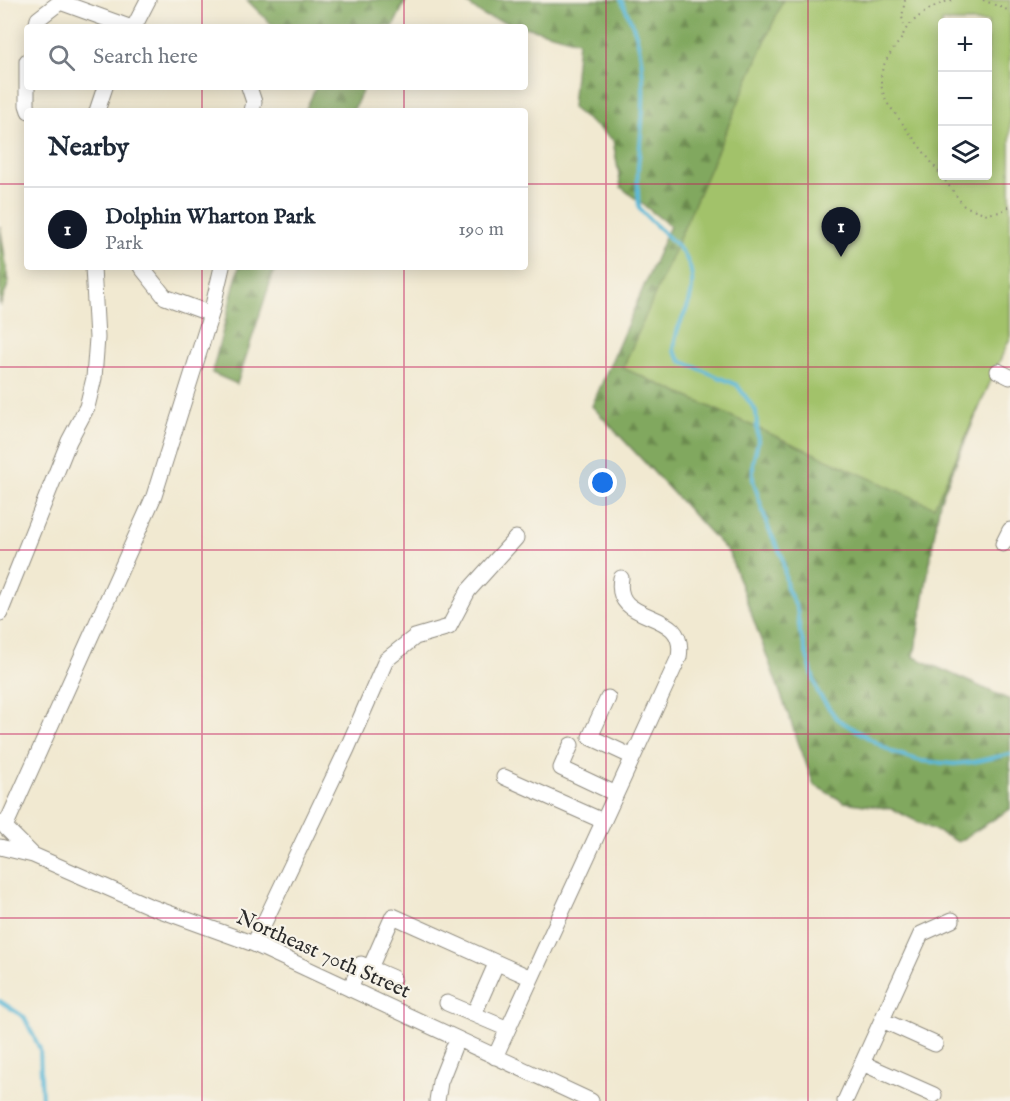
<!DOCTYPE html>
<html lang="en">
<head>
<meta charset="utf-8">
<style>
  body { margin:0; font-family:"IM FELL English",serif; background:#f2f2f3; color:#1f2937 }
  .controls { position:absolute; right:18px; top:18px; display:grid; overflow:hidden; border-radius:6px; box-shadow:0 3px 15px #0003 }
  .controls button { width:54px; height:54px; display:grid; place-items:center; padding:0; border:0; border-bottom:2px solid #e0e1e3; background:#fff; color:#1f2937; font:30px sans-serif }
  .you { position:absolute; left:603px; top:483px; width:21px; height:21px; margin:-15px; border:4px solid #fff; border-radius:50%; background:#1a73e8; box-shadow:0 0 0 9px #1a73e833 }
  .badge { display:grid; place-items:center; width:39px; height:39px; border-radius:50%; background:#111827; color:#fff; font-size:20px; font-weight:700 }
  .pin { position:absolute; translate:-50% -50px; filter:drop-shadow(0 2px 3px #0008) }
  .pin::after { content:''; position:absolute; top:32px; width:21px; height:18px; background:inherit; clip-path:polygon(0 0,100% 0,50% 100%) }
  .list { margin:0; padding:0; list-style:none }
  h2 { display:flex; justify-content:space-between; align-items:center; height:78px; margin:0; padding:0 24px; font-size:26px }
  h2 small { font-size:20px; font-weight:400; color:#747a83 }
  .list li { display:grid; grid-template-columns:39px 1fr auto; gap:18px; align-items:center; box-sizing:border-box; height:84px; padding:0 24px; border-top:2px solid #e0e1e3 }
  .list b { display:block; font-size:22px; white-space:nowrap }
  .list p { margin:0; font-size:20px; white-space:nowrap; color:#747a83 }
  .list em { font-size:20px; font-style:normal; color:#747a83 }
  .icon { flex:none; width:33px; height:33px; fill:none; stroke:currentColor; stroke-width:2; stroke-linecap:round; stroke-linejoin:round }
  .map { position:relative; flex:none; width:1010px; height:1101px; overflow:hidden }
  .search { position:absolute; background:#fff; box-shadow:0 3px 15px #0003; left:24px; top:24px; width:504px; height:66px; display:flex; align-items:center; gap:15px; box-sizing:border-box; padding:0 21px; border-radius:6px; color:#747a83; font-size:22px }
  .panel { position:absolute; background:#fff; box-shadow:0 3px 15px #0003; left:24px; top:108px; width:504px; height:162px; border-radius:6px }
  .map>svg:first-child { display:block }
  .forest { fill:url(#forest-firs); stroke:#566a44; stroke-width:1.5 }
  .green { fill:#a2c26a; stroke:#66764a; stroke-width:1.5; fill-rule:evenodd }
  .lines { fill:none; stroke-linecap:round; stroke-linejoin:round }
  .stream { stroke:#57b6d5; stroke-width:4 }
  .minor-casing { stroke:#8e8a7e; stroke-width:17 }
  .path { stroke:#8e8a7e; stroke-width:2; stroke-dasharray:1.5 4.5; stroke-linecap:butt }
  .minor { stroke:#fff; stroke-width:15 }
  .grid { fill:none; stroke:#c2185b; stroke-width:1.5; stroke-opacity:0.55 }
  .labels { text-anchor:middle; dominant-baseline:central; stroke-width:4.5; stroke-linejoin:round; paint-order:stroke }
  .street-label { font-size:21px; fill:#2b2b2b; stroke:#f7f3e8 }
</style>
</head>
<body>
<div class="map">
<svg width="1010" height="1101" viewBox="0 0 1010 1101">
  <defs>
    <pattern id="forest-firs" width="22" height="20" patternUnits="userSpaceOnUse" patternTransform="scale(1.5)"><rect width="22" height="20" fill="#81a85e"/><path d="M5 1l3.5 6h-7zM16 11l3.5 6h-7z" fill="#6a894e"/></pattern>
  </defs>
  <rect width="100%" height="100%" fill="#f7f3e8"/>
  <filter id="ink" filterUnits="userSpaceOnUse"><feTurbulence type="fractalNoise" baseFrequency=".0167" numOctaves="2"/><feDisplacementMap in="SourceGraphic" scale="12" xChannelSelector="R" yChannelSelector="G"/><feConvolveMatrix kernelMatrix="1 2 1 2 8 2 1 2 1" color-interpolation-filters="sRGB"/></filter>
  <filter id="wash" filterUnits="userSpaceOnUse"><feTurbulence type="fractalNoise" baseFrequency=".008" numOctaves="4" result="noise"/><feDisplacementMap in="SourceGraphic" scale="24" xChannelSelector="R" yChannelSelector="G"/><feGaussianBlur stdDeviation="1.35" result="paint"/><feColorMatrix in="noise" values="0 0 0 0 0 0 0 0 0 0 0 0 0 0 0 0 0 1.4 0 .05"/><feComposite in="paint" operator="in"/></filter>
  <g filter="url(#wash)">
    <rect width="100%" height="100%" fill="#f1e9d1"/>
    <path class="forest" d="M247,0h159l-13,27h-119z
      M463,0h414l-16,62 149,272 -70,167 -26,156 96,43v109l-52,33 -66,-33 -48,-7 -30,-17 -85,-232 -137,-147 78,-180 -49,-39 -8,-47 -41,-32 6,-67 -94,-25z
      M316,87h48l-11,24h-48z
      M0,226l9,56 -9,24z
      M239,267h38l-6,13 -34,104 -25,-11z"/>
    <path class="green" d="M783,0h227v338l-76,169 -311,-139zM942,22h46v154h-46z"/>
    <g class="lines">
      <path class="stream" d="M621,0c6,12 13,25 16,38 11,42 5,86 1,129 -1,13 0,28 1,41 24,30 63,43 51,91 -6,21 -15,27 -16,52l7,10 56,24 19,26 2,31 -5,20v18l16,50 13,26 5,32 10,21 3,23 18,61 19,26 55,33 29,9 33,3 20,-2 36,-8
        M0,1001l24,16 16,32 2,52"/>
    </g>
  </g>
  <g filter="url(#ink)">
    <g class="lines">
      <defs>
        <path id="minor" d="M36,27l2,-8 22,-17 69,25
          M134,27l14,-27
          M27,61v44l2,6
          M249,87l5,15 -2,9
          M97,111l8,-24
          M141,267l24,30 46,17
          M998,371l12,6
          M1003,544l7,-14
          M0,613l69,-172 18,-34 7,-29 3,-40 -4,-71
          M608,698l-18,39 43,20
          M571,745l-10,23 55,26
          M504,777l99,44
          M0,822l33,33
          M5,827l149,-331 57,-182 11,-47
          M0,847l33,8 116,51 105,38 337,157
          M254,944l93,-195 39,-89 29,-23 34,-10 19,-36 48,-53
          M370,968l23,10
          M350,989l11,-25 9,4 23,-52 138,62
          M447,1003l61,26
          M474,1014l22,-50
          M882,1020l53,24
          M495,1057l184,-400c9,-52 -67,-29 -58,-79
          M862,1063l72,32
          M437,1101l3,-19 17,-43
          M845,1101l76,-167 31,-14"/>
      </defs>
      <use href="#minor" class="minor-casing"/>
      <path class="path" d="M905,0l-3,17 3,12
        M952,0c-18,4 -35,16 -46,29 -2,3 -3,6 -4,9 -18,23 -29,37 -14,66l76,102 23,8 13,-2 10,-6
        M983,0l27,11"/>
      <use href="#minor" class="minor"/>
    </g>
  </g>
  <path class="grid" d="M202,0v27M404,0v27M606,0v1101M808,0v1101M202,87v24M404,87v24M0,184h27M525,184h485M202,267v834M404,267v834M0,367h1010M0,550h1010M0,734h1010M0,918h1010"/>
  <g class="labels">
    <g class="street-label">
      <text transform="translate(323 955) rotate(24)">Northeast 70th Street</text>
    </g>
  </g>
</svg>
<div class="controls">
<button>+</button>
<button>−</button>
<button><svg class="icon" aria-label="layers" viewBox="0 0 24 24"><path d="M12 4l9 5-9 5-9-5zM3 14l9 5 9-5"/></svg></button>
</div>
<div class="you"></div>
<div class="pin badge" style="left:841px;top:257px">1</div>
<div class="search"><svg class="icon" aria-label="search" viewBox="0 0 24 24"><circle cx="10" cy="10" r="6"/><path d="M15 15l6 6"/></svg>Search here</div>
<section class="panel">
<h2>Nearby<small></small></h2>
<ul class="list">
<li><span class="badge">1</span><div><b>Dolphin Wharton Park</b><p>Park</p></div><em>190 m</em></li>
</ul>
</section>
</div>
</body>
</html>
